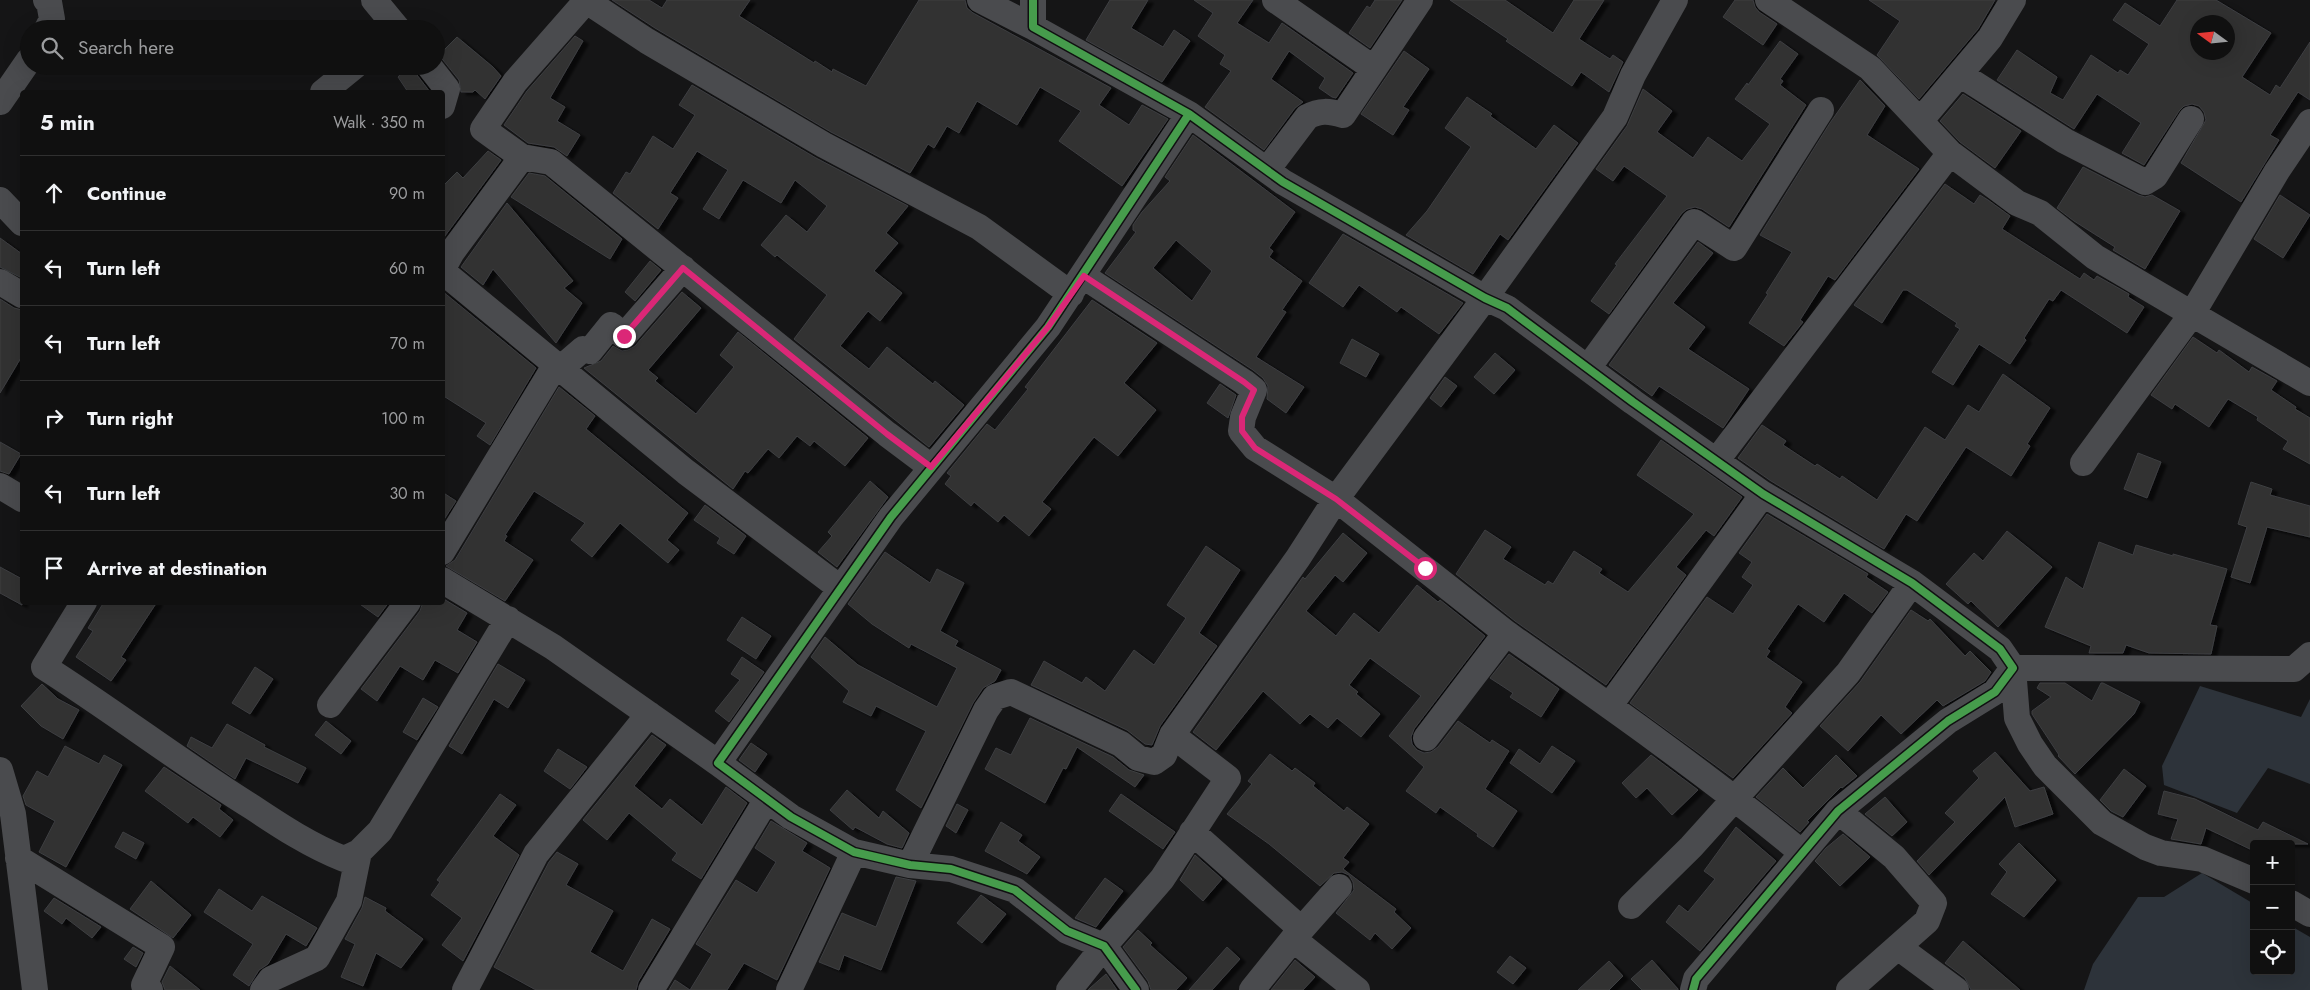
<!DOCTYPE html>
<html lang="en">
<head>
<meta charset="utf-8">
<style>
  body { margin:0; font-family:Jost,sans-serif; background:#191919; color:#f1f3f6 }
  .controls { position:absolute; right:15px; bottom:15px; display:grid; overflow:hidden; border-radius:5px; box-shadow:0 5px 20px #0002 }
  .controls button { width:45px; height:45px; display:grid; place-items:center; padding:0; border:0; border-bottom:1px solid #303030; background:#101010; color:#f1f3f6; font:25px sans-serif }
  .compass { position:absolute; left:2190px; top:15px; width:45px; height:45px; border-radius:50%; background:#101010; box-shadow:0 5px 20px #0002; rotate:285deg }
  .stop { position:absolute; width:15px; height:15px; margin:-11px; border:4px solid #db2777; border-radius:50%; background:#fff }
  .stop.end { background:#db2777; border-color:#fff; box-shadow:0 1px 5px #0008 }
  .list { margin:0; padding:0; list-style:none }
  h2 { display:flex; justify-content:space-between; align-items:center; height:65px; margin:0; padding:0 20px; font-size:21px }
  h2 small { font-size:16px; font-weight:400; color:#9c9d9f }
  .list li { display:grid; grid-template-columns:32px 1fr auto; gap:15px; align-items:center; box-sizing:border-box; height:75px; padding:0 20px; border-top:1px solid #303030 }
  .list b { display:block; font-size:19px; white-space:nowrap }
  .list em { font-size:16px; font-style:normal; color:#9c9d9f }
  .icon { flex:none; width:28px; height:28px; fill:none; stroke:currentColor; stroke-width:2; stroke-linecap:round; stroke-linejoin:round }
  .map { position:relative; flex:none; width:2310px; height:990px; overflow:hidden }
  .search { position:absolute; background:#101010; box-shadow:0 5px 20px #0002; left:20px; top:20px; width:425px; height:55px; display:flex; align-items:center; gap:12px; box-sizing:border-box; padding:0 18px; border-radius:28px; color:#9c9d9f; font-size:19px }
  .panel { position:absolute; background:#101010; box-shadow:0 5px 20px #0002; left:20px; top:90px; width:425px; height:515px; border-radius:5px }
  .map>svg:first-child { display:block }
  .water { fill:#2d333a }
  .building { fill:#303031; stroke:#3e3f42; fill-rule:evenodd; filter:url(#shadow) }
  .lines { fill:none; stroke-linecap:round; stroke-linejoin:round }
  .street { stroke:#4a4b4e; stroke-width:26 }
  .cycleway-casing { stroke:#101011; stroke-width:11 }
  .cycleway { stroke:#469c4c; stroke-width:8 }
  .route { stroke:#db2777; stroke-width:6 }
</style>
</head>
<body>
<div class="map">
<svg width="2310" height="990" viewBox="0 0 2310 990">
  <defs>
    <filter id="shadow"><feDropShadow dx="5.5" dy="3" stdDeviation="1" flood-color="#0009"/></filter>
  </defs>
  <rect width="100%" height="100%" fill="#151516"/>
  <path class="water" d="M2200,686l101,31 9,-18v85l-42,-16 -31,45 -73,-28 -2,-19z
    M2202,873l52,31v67h37v-45l19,11v53h-226l9,-26 45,-67h26z"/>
  <path class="building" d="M612,0h37l13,8 5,-8h83l-11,16 75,47 1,-2 17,11 1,-3 33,17 53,-86h46l2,8 6,5 138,75 -12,17 30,20 13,-20 26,14 -46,67 -63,-45 22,-30 -41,-24 -23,38 -40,-24 -18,32 -12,-7 -13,22 -6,-4 -18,29 -79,-41 -176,-104z
    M1110,0h38l-17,28 32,19 11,-17 16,11 -28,41 -76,-42z
    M1194,0h59l-16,23 32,20 13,-20 71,50 -17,25 -4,-1 -13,-9 6,-10 -36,-27 -18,28 32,23 -8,6 -31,42 -59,-43 26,-36 -11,-7 5,-9 -27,-19 15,-23z
    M1375,0h27l-32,48 -21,-15 18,-27 3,2z
    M1450,0h55l48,33 21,-33h30l-25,39 31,20 3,-4 10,7 -14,30 -28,-20 -9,14 -66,-45 2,-2z
    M1735,0h18l2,7 4,5 18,12 -14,21 -40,-28z
    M1869,0h126l-17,29 -59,70 -42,-44 23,-34z
    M2177,0h39l55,33 -29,44 28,18 6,-10 4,3 30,-46v58l-12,-8 -28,43 9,5 -38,62 -60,-39 25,-43 -2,-8 -5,-6 -7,-2 -8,2 -5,5 -35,54 -22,-12 19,-30 -44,-29 -23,35 -77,-49 20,-30 40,27 -7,16 13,7 28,-45 27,18 2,-3 8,5 21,-31 -36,-24 12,-17 35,23zM2198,22h30v30h-30z
    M575,36l8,5 -33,57 15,9 -8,14 23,14 -13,21 -13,-9 -26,-4 -24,-18 23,-34z
    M457,37l36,30 8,9 -16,23 -10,-9 -2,2h-12l-2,-12 -20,-25z
    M1780,41l18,13 -18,25 3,2 -3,4 26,20 -77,122 -27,-18 -7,-2 -8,2 -5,4 -73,101 -18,-13 26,-36 -2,-1 52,-68 -43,-30 -11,15 -17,-12 31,-43 16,-37 29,22 -15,21 36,26 15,-21 34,24 28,-37 -35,-25 12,-16 1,2z
    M1404,51l25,18 -26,38 6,3 -16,25 -32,-21z
    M408,66h6l3,9 13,17h-22l-10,-15z
    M1860,80l25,26 -18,29 52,34 -84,111 -7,-4 -28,44 3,2 -19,24 -35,-23 19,-29 -2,-1 26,-41 -32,-17 70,-112z
    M692,85l124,73 92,48 -22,27 12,10 -24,28 28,22 -22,28 -12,-10 -28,35 29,23 18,-22 46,37 2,-3 29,24 -35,42 -135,-108 33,-44 -50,-40 -2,2 -14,-12 25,-30 21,17 20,-26 -32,-26 -14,23 -38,-23 -24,39 -16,-10 25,-39 -31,-19 -27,42 8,5 -20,31 -45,-36 13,-21 4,2 23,-38 20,13 22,-34 -16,-10z
    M1963,94l58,37 -26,37 -35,-26 -20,-21z
    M1467,97l25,17 -2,2 46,33 18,-24 24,18 -70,97 -8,-6 -27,40 -67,-39 21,-24 44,-64 -26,-19z
    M1193,135l102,77 -26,36 4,3 -4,6 33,24 -20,29 4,2 -30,45 48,30 -18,26 -19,-14 1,-13 -5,-8 -10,-8 -148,-97 31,-41 -3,-2v-5l9,-13 28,-31 -5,-4zM1176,240l36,31 -20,30 -39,-33z
    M488,151l13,9 -59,80v-53l15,-15 6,6z
    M2083,167l55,28 7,2 7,-2 28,16 -35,58 -32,-19 2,-3 -41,-26 -17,-13z
    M529,173l16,3 77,63 -12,20 -99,-62z
    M1945,184l29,20 6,-9 8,5 22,16 -8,13 78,50 4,-6 10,7 3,-4 32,18 -1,3 16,10 -17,26 -66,-43 -8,11 -4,-2 -25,39 2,2 -16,24 -31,-20 -26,41 -21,-13 28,-43 -5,-3 2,-3 -50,-33h-4l-21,33 -28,-18z
    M2280,195l30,20 -27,43 -29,-19z
    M507,203l66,78 -9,7 18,15 -26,40 -63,-74 -10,16 -22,-18z
    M1343,234l120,69 -24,31 -38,-27 -4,5 -38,-27 -16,22 -34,-24z
    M0,238l22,16v24l-22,-11z
    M1698,242l15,11 -40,50 32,24 -17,22 61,40 -26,39 -64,-42 -7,10 -43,-31z
    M650,261l11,9 -26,31 -10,-9z
    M442,291l94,77 -46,77 -13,-9 9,-13 -44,-28z
    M682,292l19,16 -53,62 10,8 -3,3 41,33 38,-47 -14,-12 18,-23 130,106 -23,28 -31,-25 -4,5 -13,-10 -18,22 -11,-9 -20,24 -3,-2 -12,18 -149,-121 17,-7 12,-15 9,5 6,-1 7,-4z
    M0,299l14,9 8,2v46l-22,37z
    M1092,300l65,43 -33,40 32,27 -38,46 -24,-19 -52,65 9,7 -22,27 -25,-21 -6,7 -24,-20 -3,4 -26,-22 6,-8 -4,-3 40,-49 8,6 33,-41 -3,-2z
    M2193,337l24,16 2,-3 30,22 3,-5 25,14 -6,9 25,17 -1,2 15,9v46l-27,-15 5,-8 -31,-21 1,-3 -30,-18 -19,28 -34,-23 -3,5 -21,-14z
    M1352,339l27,15 -13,23 -26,-14z
    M1495,353l20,17 -21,24 -20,-17z
    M2003,374l47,34 -23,36 3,2 -19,30 -45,-29 -49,74 -11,-7 -22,35 -113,-68 -33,-23 24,-33 24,16 -3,4 32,21 2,-2 23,15 2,-3 35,24 48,-73 20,13 23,-35 11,7z
    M1445,377l12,9 -16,21 -11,-9z
    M1220,384l16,11 -8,23 -21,-15z
    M559,387l36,29 -9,13 102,84 -21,27 12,10 -11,13 -48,-40 -28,34 -21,-17 14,-17 -51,-32 -29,44 2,1 -3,5 29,19 -28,41 -59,-35 9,-6z
    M1661,440l81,57 -28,39 -8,-6 -30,37 10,8 -80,110 -91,-64 -59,-47 29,-44 26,17 -8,12 42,26 3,-4 5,3 21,-33 28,18 -3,4 29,19 66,-78 -57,-39z
    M0,442l21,12 -12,20 -9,-3z
    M2138,453l23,9 -14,36 -23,-9z
    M870,481l18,16 -51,70 -19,-15 14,-16 -4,-4z
    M2251,482l21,7 -2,6 40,11v31l-43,-10 -17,56 -19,-6 16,-50 -9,-3z
    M442,492l14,9 -13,20 -1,-1z
    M705,505l41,31 -12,18 -17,-11 3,-5 -26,-18z
    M1767,514l101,60 -2,3 22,15 -16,21 -28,-20 -20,29 -26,-18 -31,45 3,2 -4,6 36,25 -17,25 7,6 -59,65 -103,-75 77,-106 26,17 20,-29 -11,-8 10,-15 -13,-9z
    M2007,531l45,36 -54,60 -27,-26 -3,3 -22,-20 28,-31 9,8z
    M1343,533l24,20 -24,29 -8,-7 -29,36 30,25 18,-23 25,20 38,-48 21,17 2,-2 45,36 -71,93 -3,8 1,7 5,6 7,3 7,-1 7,-5 20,-26 32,22 2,-3 17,11 -24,38 32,22 -24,36 -16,-11 1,-2 -38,-27 -4,6 -30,-22 18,-24 -35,-31 32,-40 -51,-38 -21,27 9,7 -2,2 24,20 -19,23 -24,-19 -9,10 -18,-14 -10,10 -37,-33 -47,59 -23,-18 110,-155 2,2z
    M2099,542l34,13 3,-10 37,11v-2l54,15 -17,56 7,1 -6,28 -62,-1 -23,-8 -3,8h-34l2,-7 -46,-19 21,-50 17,12z
    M1206,546l34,24 -41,63 18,13 -57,80 -8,19 -7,-1 -18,-14 -96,-45 13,-24 38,22 4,-6 19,14 29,-41 20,15 32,-47 -19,-13z
    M885,552l45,31 7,-14 27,14 -24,48 18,10 -3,5 46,24 -6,11 -12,7 -10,15 -52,105 -25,-18 30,-59 -50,-25 -5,10 -28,-14 6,-11 -38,-34 14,-20 33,28 79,42 20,-39 -46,-24 -2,4 -37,-24 -24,-20z
    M0,567l22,12v26l-22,-12z
    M442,598l25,15 -10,17 20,12 -19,31 -23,-13 -12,20 -23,-14 -23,35 -16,-12 59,-78 3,-9h19z
    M104,602h53l-36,55 5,3 -15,21 -35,-24 17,-26 -5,-3z
    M357,602h32l-11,15z
    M1911,610l17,11 2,-2 35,37 5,-5 21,21 -6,9 -42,25 -6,-6 -36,34 -20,-19 -33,36 -28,-25 40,-44z
    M742,617l29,19 -15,23 -29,-19z
    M1509,654l50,35 -18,28 -31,-20 3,-4 -23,-15z
    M742,657l22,15 -35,50 -14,-11 25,-31 -9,-6z
    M498,664l27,16 -17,28 -14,-9 -32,55 -13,-8z
    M255,667l18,12 -23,35 -18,-11z
    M2040,683h25l27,18 9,-18h2l37,19 -6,12 -59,60 -17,-18 1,-1 -27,-41v-3l19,-14 -14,-9z
    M42,684l16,15 21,11 -16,29 -22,-13 -20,-20z
    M423,698l15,9 -21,33 -14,-8z
    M1030,718l83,39 16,13 15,5 -9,12 -58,-40 -11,22 -3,-1 -18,35 -60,-34 11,-21 15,7z
    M326,721l25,20 -10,13 -26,-19z
    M227,724l38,21 -1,2 42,21 -8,15 -52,-25 -11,21 -48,-33 4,-9 21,11z
    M652,735l14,10 -32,41 28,23 8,-10 32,26 24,-38 21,16 -46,76 -29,-19 5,-7 -48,-40 -22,27 -24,-20z
    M751,743l16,11 -12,18 -16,-12z
    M65,746l34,18 5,-9 18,10 -56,102 -27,-15 16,-31 -29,-16 -3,-9 14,-25 11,6z
    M1552,746l23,15 -23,32 -42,-30 9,-14 21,15z
    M558,749l29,18 -17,22 -26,-18z
    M1995,752l35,39 14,-4 9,27 -38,13 -10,-30 -76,78 -12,-14 38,-39 -10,-9 34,-35 -6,-7z
    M1270,754l22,17 3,-3 20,15 -2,3 31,25 3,-4 22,17 -26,34 6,4 -6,7 53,40 -2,3 17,16 -19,21 -17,-16 -5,7 -34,-27 18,-23 -1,-8 -4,-7 -7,-3 -8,1 -14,13 -51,-42 -42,-30 25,-30 -4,-3z
    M1651,755l47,35 -26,25 -25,-27 -11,10 -14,-15z
    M1836,755l21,21 -15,12 -1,-1 -34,34 2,1 -9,10 -44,-35 27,-29 20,20z
    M164,767l57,38 -2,4 14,11 -13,17 -27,-20 -5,6 -43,-32z
    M2124,769l22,17 -23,31 -12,-6 -11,-11z
    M847,790l32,28 4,-7 26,22 -7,15 -15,-4 -32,-17 -2,3 -23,-20z
    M2164,791l31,8 63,31 5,-8 45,22h-54v7l-48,-23 -5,16 -30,-5 7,-20 -20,-5z
    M500,794l16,11 -23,31 26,19 -56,106 -21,-16 20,-27 -31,-23 9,-13 -3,-2z
    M1121,794l54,38 -12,17 -54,-38z
    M1885,797l22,25 -15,14 -27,-22z
    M957,804l11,6 -12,23 -10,-7z
    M771,821l36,22 -5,8 28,17 -53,112 -33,-17 -17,27h-58l6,-10 15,10 22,-36 -16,-10 40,-64 21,13 19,-31 -21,-14z
    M1001,822l21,13 -4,6 22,16 -13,17 -42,-23z
    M1736,827l40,34 -76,90 -34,-29 13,-17 9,7 27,-33 -11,-8z
    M123,832l21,11 -8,16 -21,-12z
    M1843,834l27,23 -30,29 -25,-25 11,-13z
    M2019,843l37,37 -32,37 -33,-23 16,-22 -8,-8z
    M557,852l21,12 -12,21 47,26 -23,41 33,19 29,-52 18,10 -32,53 -2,8h-100l-42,-23 55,-105z
    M1195,855l27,24 -19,22 -23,-21z
    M896,877l20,4 -35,89 -37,-15 -5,15 -20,-8 23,-49 34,14z
    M1105,878l18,13 -27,36 -21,-9z
    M151,881l40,34 -18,23 -43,-29z
    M219,889l33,22 10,-15 55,32 -11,18 -20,-12 -18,30 -9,6 -10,16 -16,-11 20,-31 -49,-32z
    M981,895l25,19 -24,29 -25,-20z
    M365,897l21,11 -1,3 38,28 -22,29 -25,-15 -13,33 -22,-9 14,-33 -10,-5 17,-31z
    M54,898l47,29 -9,11 -26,-20 -4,6 -18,-13z
    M1138,930l14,13 -2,2 37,33 -11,12h-25l-3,-9 -25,-34z
    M1963,941l57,49h-49l-6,-12 -20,-15z
    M133,947l10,6 -7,14 -12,-8z
    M1227,947l13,12 -28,31h-23z
    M1510,956l16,12 -13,16 -16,-12z
    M1295,960l20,17 -12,13h-32z
    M1652,960l26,29v1h-36l-11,-11z
    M1609,961l14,15 -14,14h-31z
    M170,966l30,24h-35l-3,-8z
    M1106,974l11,16h-29l2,-2z"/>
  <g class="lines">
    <path class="street" d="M46,0l3,2 3,17 -5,10
      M374,0l24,29
      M585,0l62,41 177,104 155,82 92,67
      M980,0l53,27
      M1033,0v27l156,87 -141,213 -157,190 -173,246 73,54 63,35 56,13 41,4 64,21 52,41 37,15 32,44
      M1275,0l98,68
      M1768,0l102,68 80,85 67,50 23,10 55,44 97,57 85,-143 33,-49
      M429,66l18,23 -5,17
      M1961,75l104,66 80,41 10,-6 36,-57
      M323,92l32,-26
      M0,102l29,-42
      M1189,114l94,68 202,116 22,10 126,94 130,92 149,89 88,66 13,19 -18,24 -47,29 -110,90 -142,168 -3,11
      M1920,121l70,-83 23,-38
      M522,157l29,5 336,272 44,33
      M1267,170l40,-53c13,-7 22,-6 36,-2l77,-115
      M0,200l22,23
      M442,270l10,-18 70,-95 -39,-28 32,-47 72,-82
      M442,271l244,201 154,116
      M1083,276l161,106 10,8 -11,27 -2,14 14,17 81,51 170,134 -80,105
      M0,282l22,13
      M561,368l22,-19 7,2 21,-26 13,11 59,-68
      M1588,368l106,-146 40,26 87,-138
      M1717,460l233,-307
      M2083,463l109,-149 118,69
      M0,486l22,13
      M442,552l114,-188
      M442,580l111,67 165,116
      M84,602l-40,65c71,45 137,96 208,140 30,20 59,39 92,52l15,-7 21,-21 128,-212
      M1506,633c101,71 201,141 295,219
      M330,705l78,-103
      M1610,705l153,-211
      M0,770l13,44 22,176
      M1838,811l56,46 40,46 -7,18 -78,69
      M1192,832l109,97
      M18,858l144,89 -18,38 6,5
      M910,865l76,-155 9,-13 16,-5 110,52 17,14 16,4 10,-7 8,-20
      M2254,881l-52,-22 -41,-6 -16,-6 -43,-24 -57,-57 -15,-22 -13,-26 -4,-50 281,1 16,-14
      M1339,887l-46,52 64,51
      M2291,903l19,11
      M1631,906l60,-59 157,-174 64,-90
      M1898,947l58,43
      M263,990l8,-11 46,-21 32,-57 10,-49
      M465,990l71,-136 113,-140
      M651,990l116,-191
      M789,990l65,-138
      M1069,990l35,-44 58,-67 66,-101 -56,-43 126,-177 38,-59 149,-201 130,-181 18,-42 42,-75
      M1252,990l41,-51"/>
    <defs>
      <path id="cycleway" d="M1033,0v27l156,87 -141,213 -157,190 -173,246 73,54 63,35 56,13 41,4 64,21 52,41 37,15 32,44
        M1189,114l94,68 202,116 22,10 126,94 130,92 149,89 88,66 13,19 -18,24 -47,29 -110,90 -142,168 -3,11"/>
    </defs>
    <use href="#cycleway" class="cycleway-casing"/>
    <use href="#cycleway" class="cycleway"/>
  </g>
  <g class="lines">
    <path class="route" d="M624,336l59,-68 204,166 44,33 117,-140 36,-51 160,106 10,8 -12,27v14l13,17 81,51 89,69"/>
  </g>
</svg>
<div class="controls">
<button>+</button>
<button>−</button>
<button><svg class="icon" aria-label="locate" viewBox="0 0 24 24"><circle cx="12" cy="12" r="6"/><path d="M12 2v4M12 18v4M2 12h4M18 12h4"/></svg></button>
</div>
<svg class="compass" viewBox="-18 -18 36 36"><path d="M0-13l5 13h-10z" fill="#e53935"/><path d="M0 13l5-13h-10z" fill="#9c9d9f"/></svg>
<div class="stop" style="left:1425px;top:568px"></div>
<div class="stop end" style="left:624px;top:336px"></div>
<div class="search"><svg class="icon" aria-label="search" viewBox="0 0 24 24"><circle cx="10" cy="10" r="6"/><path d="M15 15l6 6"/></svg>Search here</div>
<section class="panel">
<h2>5 min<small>Walk · 350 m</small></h2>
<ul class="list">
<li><svg class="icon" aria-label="ahead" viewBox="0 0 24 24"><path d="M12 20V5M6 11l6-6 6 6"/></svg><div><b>Continue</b></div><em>90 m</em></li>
<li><svg class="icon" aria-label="left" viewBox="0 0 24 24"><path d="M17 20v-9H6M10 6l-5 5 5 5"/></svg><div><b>Turn left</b></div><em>60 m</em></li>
<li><svg class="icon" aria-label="left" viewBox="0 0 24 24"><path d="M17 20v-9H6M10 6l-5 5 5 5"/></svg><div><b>Turn left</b></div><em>70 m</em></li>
<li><svg class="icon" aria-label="right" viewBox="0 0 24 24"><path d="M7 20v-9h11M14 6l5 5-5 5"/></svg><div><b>Turn right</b></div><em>100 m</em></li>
<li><svg class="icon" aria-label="left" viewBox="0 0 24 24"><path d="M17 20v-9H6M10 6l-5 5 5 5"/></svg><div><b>Turn left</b></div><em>30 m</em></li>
<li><svg class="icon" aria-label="arrive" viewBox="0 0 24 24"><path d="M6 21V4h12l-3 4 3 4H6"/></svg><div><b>Arrive at destination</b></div></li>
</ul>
</section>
</div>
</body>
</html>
